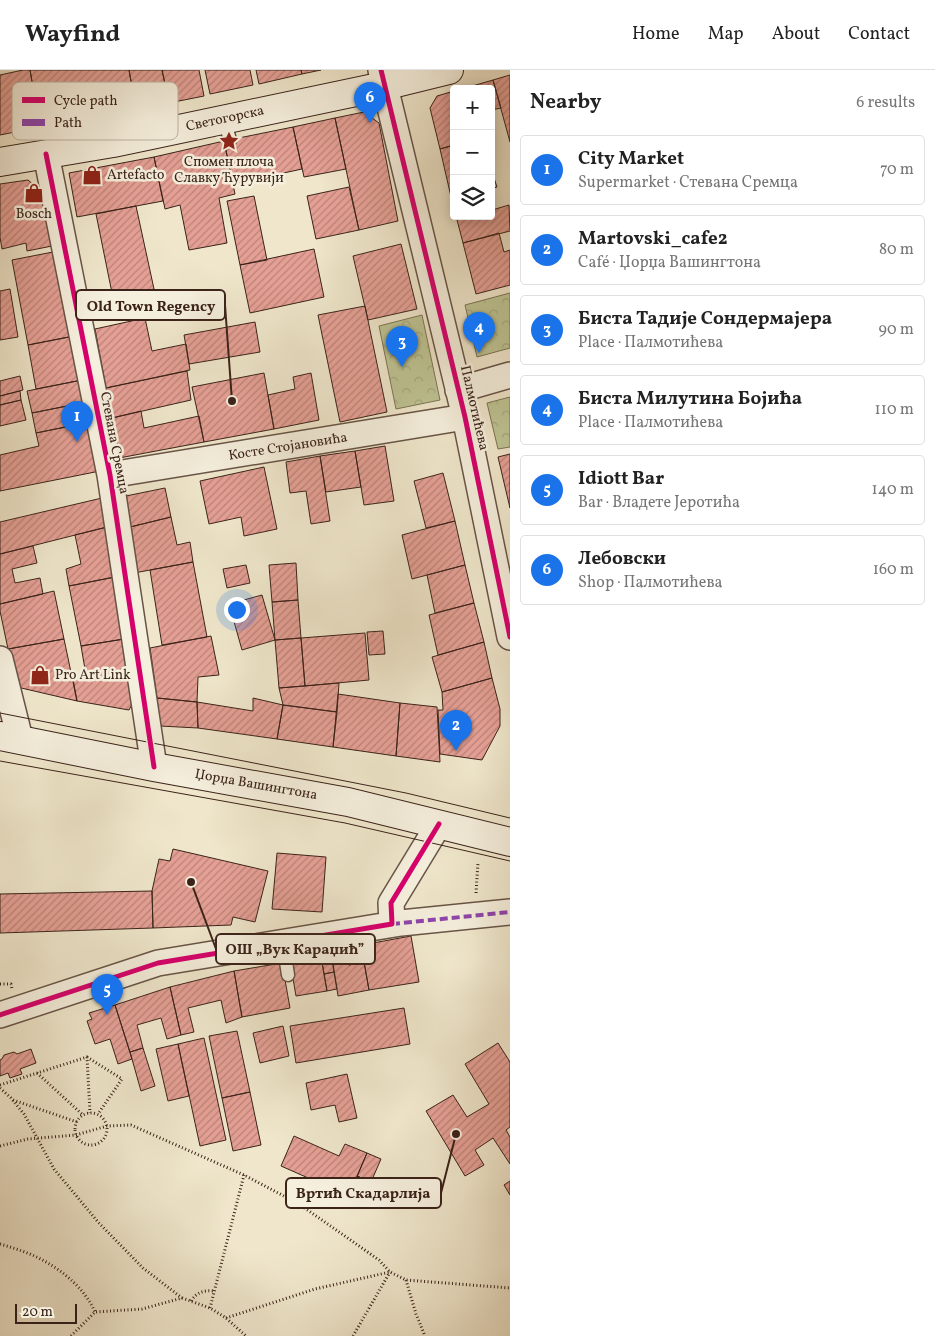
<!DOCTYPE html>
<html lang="en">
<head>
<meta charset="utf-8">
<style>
  body { margin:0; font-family:Vollkorn,serif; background:#f6f6f6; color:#222 }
  .controls { position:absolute; right:15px; top:15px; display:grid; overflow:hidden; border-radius:5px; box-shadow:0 2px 12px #0003 }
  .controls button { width:45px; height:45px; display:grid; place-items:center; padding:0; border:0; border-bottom:1px solid #e0e0e0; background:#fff; color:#222; font:25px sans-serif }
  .scale { position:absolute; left:15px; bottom:12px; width:62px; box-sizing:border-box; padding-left:5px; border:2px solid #3b231a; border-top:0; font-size:14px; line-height:18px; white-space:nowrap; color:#3b231a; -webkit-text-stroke:4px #f5efdd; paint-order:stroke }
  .you { position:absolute; left:236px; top:539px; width:18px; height:18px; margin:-12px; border:4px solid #fff; border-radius:50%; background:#1a73e8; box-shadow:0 0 0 8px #1a73e833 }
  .badge { display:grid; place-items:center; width:32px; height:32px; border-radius:50%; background:#1a73e8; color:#fff; font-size:16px; font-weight:700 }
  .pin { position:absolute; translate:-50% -41px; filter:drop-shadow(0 1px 2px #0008) }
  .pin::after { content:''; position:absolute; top:26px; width:18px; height:15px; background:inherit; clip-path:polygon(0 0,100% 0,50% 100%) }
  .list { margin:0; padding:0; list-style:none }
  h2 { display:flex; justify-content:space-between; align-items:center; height:65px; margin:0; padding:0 20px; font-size:21px }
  h2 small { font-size:16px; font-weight:400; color:#767676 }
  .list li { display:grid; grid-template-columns:32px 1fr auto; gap:15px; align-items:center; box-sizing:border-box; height:70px; margin:0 10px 10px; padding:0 10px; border:1px solid #e0e0e0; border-radius:5px }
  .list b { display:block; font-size:19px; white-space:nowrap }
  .list p { margin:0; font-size:16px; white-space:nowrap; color:#767676 }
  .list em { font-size:16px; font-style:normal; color:#767676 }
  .icon { flex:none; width:28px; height:28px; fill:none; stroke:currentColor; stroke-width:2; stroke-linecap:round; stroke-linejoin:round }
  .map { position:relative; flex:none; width:510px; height:1266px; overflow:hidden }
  header { display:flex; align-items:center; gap:30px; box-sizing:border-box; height:70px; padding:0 25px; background:#fff; border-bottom:1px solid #e0e0e0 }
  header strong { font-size:24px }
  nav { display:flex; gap:28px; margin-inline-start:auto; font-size:18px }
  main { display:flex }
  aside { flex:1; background:#fff }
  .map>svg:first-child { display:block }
  .forest { fill:url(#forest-crowns); stroke:#7c7356 }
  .building { fill:url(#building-hatch); stroke:#3b231a }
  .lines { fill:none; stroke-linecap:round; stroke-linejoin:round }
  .lane-casing { stroke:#685446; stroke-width:15 }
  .street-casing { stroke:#685446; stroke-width:28 }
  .secondary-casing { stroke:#3b231a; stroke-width:30 }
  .path { stroke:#3b231a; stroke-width:3; stroke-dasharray:1 2.5; stroke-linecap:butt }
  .lane { stroke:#f5efdd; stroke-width:12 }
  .street { stroke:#f5efdd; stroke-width:25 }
  .secondary { stroke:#f5efdd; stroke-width:28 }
  .tram { stroke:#3b231a; stroke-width:1 }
  .quiet { stroke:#8e44ad; stroke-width:4; stroke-dasharray:8 4; stroke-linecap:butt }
  .cycleway-casing { stroke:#f5efdd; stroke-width:8 }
  .cycleway { stroke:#d6006c; stroke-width:5 }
  .labels { text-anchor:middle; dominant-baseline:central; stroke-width:5; stroke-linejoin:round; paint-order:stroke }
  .street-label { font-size:14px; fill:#3b231a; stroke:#f5efdd }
  .poi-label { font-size:14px; fill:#3b231a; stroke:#f5efdd }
  .key { fill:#f5efdd; stroke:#bdb2a2; stroke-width:1 }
  .key-label { font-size:14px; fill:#3b231a }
  .leader { fill:none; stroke:#3b231a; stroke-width:2 }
  .callout-dot { fill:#3b231a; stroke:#f5efdd; stroke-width:2 }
  .callout { fill:#f5efdd; stroke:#3b231a; stroke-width:2 }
  .callout-label { font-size:15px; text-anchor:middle; font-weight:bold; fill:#3b231a }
</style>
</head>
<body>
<header>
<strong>Wayfind</strong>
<nav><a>Home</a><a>Map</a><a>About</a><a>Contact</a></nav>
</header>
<main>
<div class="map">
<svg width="510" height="1266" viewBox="0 0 510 1266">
  <defs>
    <pattern id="forest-crowns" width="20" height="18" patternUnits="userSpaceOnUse" patternTransform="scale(1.25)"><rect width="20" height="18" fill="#bec393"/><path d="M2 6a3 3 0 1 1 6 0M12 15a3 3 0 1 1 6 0" fill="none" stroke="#a4a77e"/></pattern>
    <pattern id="building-hatch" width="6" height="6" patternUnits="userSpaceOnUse" patternTransform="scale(1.25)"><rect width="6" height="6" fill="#e5a095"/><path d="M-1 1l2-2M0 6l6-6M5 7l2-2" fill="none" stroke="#bb8279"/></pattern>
  </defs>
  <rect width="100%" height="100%" fill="#efe6cb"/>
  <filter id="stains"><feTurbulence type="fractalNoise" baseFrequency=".004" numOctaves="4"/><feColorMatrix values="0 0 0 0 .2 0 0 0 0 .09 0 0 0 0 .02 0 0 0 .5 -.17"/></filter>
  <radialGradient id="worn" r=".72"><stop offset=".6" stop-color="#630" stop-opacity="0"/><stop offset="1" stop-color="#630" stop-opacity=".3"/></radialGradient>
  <path class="forest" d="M510,223v55l-33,9 -12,-52z
    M422,245l18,85 -44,9 -17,-83z
    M510,327v50l-12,2 -11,-46z"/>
  <path class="building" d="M23,0h7l10,57 -40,8v-60z
    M30,0h99l7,39 -96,18z
    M129,0h33l7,33 -33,6z
    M162,0h37l5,26 -35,7z
    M205,0h45l3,15 -43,9z
    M256,0h45l1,4 -43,10z
    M301,0h20l-19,4z
    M510,5v67l-17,-62z
    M493,10l8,28 -10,2v-21h-29z
    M454,21v54l-14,4 -10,-41 7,-12z
    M364,42l15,11 19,98 -39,9 -24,-112z
    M335,48l11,51 -42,8 -11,-50z
    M293,57l9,42 -69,15 -9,-43z
    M224,71l11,53 -16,4 8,45 -38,7 -9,-45 -15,4 -11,-52z
    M454,75v56h-2l-12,-52z
    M154,87l9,44 -86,16 -8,-44z
    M491,99l6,18 -6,2z
    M28,110l20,17 9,48 -30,6 -1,-8 -24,6 -2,-12v-53z
    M349,117l10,43 -43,9 -9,-43z
    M254,126l13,64 -27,5 -13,-64z
    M509,135l1,26 -47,12 -7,-27h35v-9l1,3z
    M136,136l18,83 -41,9 -17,-84z
    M499,163l5,19 6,-2v35l-34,9 -13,-51z
    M401,174l16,65 -49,11 -15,-64z
    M314,179l10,48 -74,16 -10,-48z
    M58,181l16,85 -46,9 -16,-85z
    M10,219l8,48 -18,3v-49z
    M365,236l22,106 -47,10 -22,-107z
    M145,248l7,33 34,-7 4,26 -84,18 -11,-59z
    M255,252l5,30 -71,12 -5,-29z
    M74,266l8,44 -46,9 -8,-44z
    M187,301l4,29 -79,18 -6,-30z
    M264,303l10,56 -70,13 -12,-55z
    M311,303l8,47 -45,9 -6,-34 27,-6 -2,-12z
    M20,306l3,14 -23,6v-15z
    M82,310l5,22 -55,11 -5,-22z
    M20,321l1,9 -21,5v-9z
    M21,330l5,20 -26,6v-21z
    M87,332l3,20 -54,11 -4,-20z
    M141,341l3,17 55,-12 5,26 -85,16 -7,-40z
    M90,352l10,49 -100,20v-36l39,-9 -3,-13z
    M385,376l9,55 -30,4 -9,-54z
    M355,381l6,36 -35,5 -6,-36z
    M510,384v54l-12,-51z
    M320,386l10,65 -19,3 -5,-33 -16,2 -4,-31z
    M264,397l13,62 -33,7 -3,-19 -32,7 -9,-43z
    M443,403l12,48 -29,7 -12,-47z
    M165,418l6,29 -45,11 -5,-31z
    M102,428l5,29 -107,27v-32z
    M171,447l6,28 13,-3 3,20 -59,11 -8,-45z
    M455,451l10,44 -53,14 -10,-44z
    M107,457l8,50 -46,9 -3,-17 15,-5 -6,-29z
    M33,476l4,17 -25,6 3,14 25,-5 3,16 -43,10v-50z
    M193,492l14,75 -45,8 -12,-75z
    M296,493l2,37 -26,2 -3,-37z
    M246,495l4,18 -23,5 -4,-19z
    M465,495l9,38 -39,10 -8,-38z
    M115,507l9,62 -43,7 -12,-60z
    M54,521l10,48 -56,10 -8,-38v-7z
    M262,525l13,45 -33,10 -13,-46z
    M298,530l3,38 -26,2 -3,-38z
    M474,533l10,39 -46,13 -9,-40z
    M383,561l2,23 -16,1 -2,-23z
    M365,563l4,47 -64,6 -4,-48z
    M211,566l8,39 -21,2 -1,25 -40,-4 -7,-50z
    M301,568l4,48 -26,2 -4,-48z
    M64,569l13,62 -60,-14 -9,-38z
    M124,569l11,60 -6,11 -52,-9 -4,-22 13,-4 -5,-29z
    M484,572l8,36 -50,14 -10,-35z
    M492,608l8,31v17l-18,34 -42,-6 -2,-44h5l-1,-18z
    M339,613l-2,29 -54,-7 -4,-17z
    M338,624l62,9 -4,53 -63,-9z
    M157,628l40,4 1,26 -38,-2z
    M253,628l30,7 -6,34 -79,-11 -1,-26 56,9z
    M400,633l37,4 3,55 -44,-6z
    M283,635l54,7 -4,35 -56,-8z
    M173,779l95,22 -13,51 -22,-5 -2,8 -78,3 -1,-37 7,-32 11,2z
    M277,783l49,4 -4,55 -50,-3z
    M152,821l1,37 -153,5v-39z
    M411,866l8,46 -50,8 -5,-28 -15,3 -3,-17z
    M346,878l3,17 15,-3 5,28 -31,6 -7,-45z
    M331,884l3,18 -10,2 -3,-18z
    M321,886l6,35 -31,5 -6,-35z
    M282,893l8,45 -48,9 -8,-46z
    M234,901l8,46 -16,6 -5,-23 -33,8 6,24 -13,3 -11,-48z
    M334,902l3,17 -10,2 -3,-17z
    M170,917l11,48 -14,4 -6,-21 -24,7 6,23 -13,4 -15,-47z
    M115,935l17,54 -14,5 -8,-25 -15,5 -8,-23 5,-2 -3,-6z
    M404,938l6,36 -114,19 -6,-37z
    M283,956l6,30 -29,7 -7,-30z
    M237,961l13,61 -28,6 -13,-62z
    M204,968l22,102 -26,6 -22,-102z
    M498,973l12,19v65l-4,3 4,7v27l-17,-26 -18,12 9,15 -19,11 -39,-65 27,-16 14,22 22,-13 -24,-40z
    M178,974l11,52 -21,5 -12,-52z
    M143,978l12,38 -14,5 -11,-39z
    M31,979l5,14 -16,6 2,5 -12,4 -2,-5 -8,3v-16l2,-1 2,-4 10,-3 3,2z
    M347,1004l10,44 -18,4 -4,-17 -24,5 -5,-27z
    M250,1022l11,53 -28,6 -11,-53z
    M294,1066l45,20 6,-12 22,9 -18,43 -68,-30z
    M367,1083l14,6 -10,23 -14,-6z
    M357,1106l14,6 -9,20 -13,-6z
    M510,1111v14l-6,-10z"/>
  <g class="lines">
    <defs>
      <path id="lane" d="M224,49l6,21
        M283,872l5,33"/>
      <path id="street" d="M381,0l84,347 45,220
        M46,84l64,321 44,292
        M458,320l52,-15
        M110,405l355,-58
        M0,589l20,80
        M392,854l-1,-21 48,-79
        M0,945l158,-52 243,-40 109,-11"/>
      <path id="secondary" d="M0,92l113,-19 271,-57 65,-16
        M0,666l154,31 194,35 162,40"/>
    </defs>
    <use href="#lane" class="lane-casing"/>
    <use href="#street" class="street-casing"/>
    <use href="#secondary" class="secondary-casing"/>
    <path class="path" d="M476,823l2,-30
      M0,914h11l1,5
      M87,987l35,22 -24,35
      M37,1003l46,42
      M0,1015l87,-28 3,56
      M0,1018l11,10 13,16 30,55 44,53 45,46 39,30
      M13,1030l64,22
      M75 1059a16 16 0 1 1 32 0a16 16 0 1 1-32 0Z
      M0,1076l28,-7 48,-4 31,-9 24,-1 113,50 55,29 80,56 11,12 16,8 104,8
      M0,1174c10,3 20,6 30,10 26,11 54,32 65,58
      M406,1210l10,34 9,22
      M191,1231c6,-9 13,-11 23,-10
      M210,1238l34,-133
      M226,1248l89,-29 75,-17
      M71,1266l24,-24 47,-3 40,-11 28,10 16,10 20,18
      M353,1266l37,-64"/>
    <use href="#lane" class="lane"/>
    <use href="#street" class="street"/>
    <use href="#secondary" class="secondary"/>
    <path class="tram" d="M0,643l406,80 104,25
      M0,691l345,62 165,38"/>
    <path class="quiet" d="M392,854l118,-12"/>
    <defs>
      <path id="cycleway" d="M381,0l84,347 45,220
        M46,84l64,321 44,292
        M0,945l158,-52 234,-39 -1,-21 48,-79"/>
    </defs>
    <use href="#cycleway" class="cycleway-casing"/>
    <use href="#cycleway" class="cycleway"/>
  </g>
  <defs>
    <symbol id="sight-bare" viewBox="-9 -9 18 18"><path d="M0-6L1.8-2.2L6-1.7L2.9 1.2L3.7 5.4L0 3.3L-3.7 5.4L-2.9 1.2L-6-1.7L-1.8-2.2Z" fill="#8f2418" stroke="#f5efdd" stroke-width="2.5" paint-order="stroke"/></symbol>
    <symbol id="shop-bare" viewBox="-9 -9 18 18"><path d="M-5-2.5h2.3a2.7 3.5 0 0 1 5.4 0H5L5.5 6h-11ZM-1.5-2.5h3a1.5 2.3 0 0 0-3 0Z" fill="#8f2418" stroke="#f5efdd" stroke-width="2.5" paint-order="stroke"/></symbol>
  </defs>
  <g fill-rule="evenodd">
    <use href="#sight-bare" x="215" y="57" width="28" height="28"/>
    <use href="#shop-bare" x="78" y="91" width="28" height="28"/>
    <use href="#shop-bare" x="20" y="109" width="28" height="28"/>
    <use href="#shop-bare" x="26" y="591" width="28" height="28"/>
  </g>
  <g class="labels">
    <g class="street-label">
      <text transform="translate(225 49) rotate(-12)">Светогорска</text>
      <text transform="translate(474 338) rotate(77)">Палмотићева</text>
      <text transform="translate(114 373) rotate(79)">Стевана Сремца</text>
      <text transform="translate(288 377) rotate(-9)">Косте Стојановића</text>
      <text transform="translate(256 715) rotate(10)">Џорџа Вашингтона</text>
    </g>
    <g class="poi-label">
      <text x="229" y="92">Спомен плоча<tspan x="229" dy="16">Славку Ћурувији</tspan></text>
      <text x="107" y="105" text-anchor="start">Artefacto</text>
      <text x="34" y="144">Bosch</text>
      <text x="55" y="605" text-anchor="start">Pro Art Link</text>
    </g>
  </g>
  <rect x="12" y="12" width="166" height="58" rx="8" class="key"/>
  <rect x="22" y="27" width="23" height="6" fill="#d6006c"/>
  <rect x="22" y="49" width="23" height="7" fill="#8e44ad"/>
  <g class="key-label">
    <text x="54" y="35">Cycle path</text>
    <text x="54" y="57">Path</text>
  </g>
  <path class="leader" d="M232 331L225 235M191 812L216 879M456 1064L441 1123"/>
  <g class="callout-dot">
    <circle cx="232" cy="331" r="5"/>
    <circle cx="191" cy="812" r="5"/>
    <circle cx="456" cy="1064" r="5"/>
  </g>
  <g class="callout">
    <rect x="76" y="220" width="149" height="30" rx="5"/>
    <rect x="216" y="864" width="159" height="30" rx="5"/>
    <rect x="286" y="1108" width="155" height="30" rx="5"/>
  </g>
  <g class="callout-label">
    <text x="151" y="241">Old Town Regency</text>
    <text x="295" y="884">ОШ „Вук Караџић”</text>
    <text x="363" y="1128">Вртић Скадарлија</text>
  </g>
  <rect width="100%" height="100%" filter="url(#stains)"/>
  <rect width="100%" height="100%" fill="url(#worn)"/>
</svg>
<div class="controls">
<button>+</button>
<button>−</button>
<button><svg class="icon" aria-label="layers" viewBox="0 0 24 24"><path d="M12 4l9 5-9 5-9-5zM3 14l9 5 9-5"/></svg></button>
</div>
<div class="scale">20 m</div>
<div class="you"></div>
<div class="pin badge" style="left:77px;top:372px">1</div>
<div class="pin badge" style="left:456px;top:681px">2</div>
<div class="pin badge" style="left:402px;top:297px">3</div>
<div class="pin badge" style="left:479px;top:283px">4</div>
<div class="pin badge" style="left:107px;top:945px">5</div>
<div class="pin badge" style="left:370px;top:53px">6</div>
</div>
<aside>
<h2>Nearby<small>6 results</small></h2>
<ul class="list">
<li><span class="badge">1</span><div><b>City Market</b><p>Supermarket · Стевана Сремца</p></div><em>70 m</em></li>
<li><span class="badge">2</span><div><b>Martovski_cafe2</b><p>Café · Џорџа Вашингтона</p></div><em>80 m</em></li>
<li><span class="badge">3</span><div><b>Биста Тадије Сондермајера</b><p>Place · Палмотићева</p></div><em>90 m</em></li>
<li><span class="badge">4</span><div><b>Биста Милутина Бојића</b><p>Place · Палмотићева</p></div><em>110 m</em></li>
<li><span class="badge">5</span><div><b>Idiott Bar</b><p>Bar · Владете Јеротића</p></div><em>140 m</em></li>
<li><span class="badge">6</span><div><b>Лебовски</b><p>Shop · Палмотићева</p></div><em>160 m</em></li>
</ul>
</aside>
</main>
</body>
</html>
